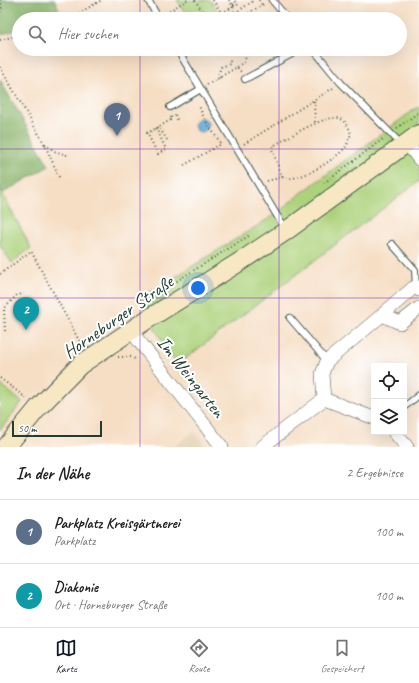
<!DOCTYPE html>
<html lang="de">
<head>
<meta charset="utf-8">
<style>
  body { margin:0; font-family:Caveat,sans-serif; background:#f2f2f2; color:#222 }
  .controls { position:absolute; right:12px; bottom:12px; display:grid; overflow:hidden; border-radius:0px; box-shadow:0 4px 16px #0002 }
  .controls button { width:36px; height:36px; display:grid; place-items:center; padding:0; border:0; border-bottom:1px solid #e0e0e0; background:#fff; color:#222; font:20px sans-serif }
  .scale { position:absolute; left:12px; bottom:10px; width:90px; box-sizing:border-box; padding-left:4px; border:2px solid #1f3d34; border-top:0; font-size:11px; line-height:14px; white-space:nowrap; color:#1f3d34; -webkit-text-stroke:3px #fff; paint-order:stroke }
  .you { position:absolute; left:198px; top:288px; width:14px; height:14px; margin:-10px; border:3px solid #fff; border-radius:50%; background:#1a73e8; box-shadow:0 0 0 6px #1a73e833 }
  .badge { display:grid; place-items:center; width:26px; height:26px; border-radius:50%; background:#111827; color:#fff; font-size:13px; font-weight:700 }
  .pin { position:absolute; translate:-50% -33px; filter:drop-shadow(0 1px 2px #0008) }
  .pin::after { content:''; position:absolute; top:21px; width:14px; height:12px; background:inherit; clip-path:polygon(0 0,100% 0,50% 100%) }
  .list { margin:0; padding:0; list-style:none }
  h2 { display:flex; justify-content:space-between; align-items:center; height:52px; margin:0; padding:0 16px; font-size:17px }
  h2 small { font-size:13px; font-weight:400; color:#767676 }
  .list li { display:grid; grid-template-columns:26px 1fr auto; gap:12px; align-items:center; box-sizing:border-box; height:64px; padding:0 16px; border-top:1px solid #e0e0e0 }
  .list b { display:block; font-size:15px; white-space:nowrap }
  .list p { margin:0; font-size:13px; white-space:nowrap; color:#767676 }
  .list em { font-size:13px; font-style:normal; color:#767676 }
  .icon { flex:none; width:22px; height:22px; fill:none; stroke:currentColor; stroke-width:2; stroke-linecap:round; stroke-linejoin:round }
  .map { position:relative; flex:none; width:419px; height:447px; overflow:hidden }
  .search { position:absolute; background:#fff; box-shadow:0 4px 16px #0002; left:12px; right:12px; top:12px; height:44px; display:flex; align-items:center; gap:10px; box-sizing:border-box; padding:0 14px; border-radius:22px; color:#767676; font-size:15px }
  .sheet { height:180px; background:#fff }
  nav { display:flex; justify-content:space-around; align-items:center; box-sizing:border-box; height:56px; border-top:1px solid #e0e0e0; background:#fff; font-size:11px; color:#767676 }
  nav a { display:grid; justify-items:center; gap:2px }
  nav .on { color:#111827 }
  .map>svg:first-child { display:block }
  .built { fill:#e6d1b6 }
  .green { fill:#add27b; stroke:#668858 }
  .forest { fill:#8ab46b; stroke:#547850 }
  .water { fill:#60aad8; stroke:#407486 }
  .lines { fill:none; stroke-linecap:round; stroke-linejoin:round }
  .lane-casing { stroke:#3f554a; stroke-width:8 }
  .street-casing { stroke:#3f554a; stroke-width:14 }
  .secondary-casing { stroke:#3f554a; stroke-width:20 }
  .path { stroke:#3f554a; stroke-width:2; stroke-dasharray:1 3; stroke-linecap:butt }
  .lane { stroke:#fff; stroke-width:6 }
  .street { stroke:#fff; stroke-width:13 }
  .secondary { stroke:#f7e8c3; stroke-width:18 }
  .grid { fill:none; stroke:#7b2cbf; stroke-width:1; stroke-opacity:0.55 }
  .labels { text-anchor:middle; dominant-baseline:central; stroke-width:4; stroke-linejoin:round; paint-order:stroke }
  .street-label { font-size:19px; fill:#1f3d34; stroke:#fff }
</style>
</head>
<body>
<div class="map">
<svg width="419" height="447" viewBox="0 0 419 447">
  <rect width="100%" height="100%" fill="#fff"/>
  <filter id="ink" filterUnits="userSpaceOnUse"><feTurbulence type="fractalNoise" baseFrequency=".025" numOctaves="2"/><feDisplacementMap in="SourceGraphic" scale="8" xChannelSelector="R" yChannelSelector="G"/><feConvolveMatrix kernelMatrix="1 2 1 2 8 2 1 2 1" color-interpolation-filters="sRGB"/></filter>
  <filter id="wash" filterUnits="userSpaceOnUse"><feTurbulence type="fractalNoise" baseFrequency=".012" numOctaves="4" result="noise"/><feDisplacementMap in="SourceGraphic" scale="16" xChannelSelector="R" yChannelSelector="G"/><feGaussianBlur stdDeviation="0.9" result="paint"/><feColorMatrix in="noise" values="0 0 0 0 0 0 0 0 0 0 0 0 0 0 0 0 0 1.4 0 .05"/><feComposite in="paint" operator="in"/></filter>
  <g filter="url(#wash)">
    <rect width="100%" height="100%" fill="#f6dec4"/>
    <path class="built" d="M194,431l13,16h-33z"/>
    <path class="green" d="M177,0h33l12,19h-33z
      M419,106v75l-242,184 -26,-43 1,-2 -12,-21 136,-85 20,-17z
      M0,189l31,59 -19,15 -12,-17z
      M0,384l22,18 -22,28z"/>
    <path class="forest" d="M0,0h55l6,15 -12,4h-30v10l-19,6z
      M0,80l49,86 -46,27 -3,-4z"/>
    <path class="water" d="M194 125a7 7 0 1 1 14 0a7 7 0 1 1-14 0Z"/>
  </g>
  <g filter="url(#ink)">
    <g class="lines">
      <defs>
        <path id="lane" d="M148,0l11,19
          M272,0l16,19
          M177,49l108,180
          M313,49l28,34 61,62
          M245,79l56,-30
          M170,107l31,-18
          M392,244l23,26 1,17
          M290,318l37,43
          M404,407l15,-12"/>
        <path id="street" d="M407,143l12,16
          M419,290l-3,-3 -3,1 -31,27 18,8 19,-15
          M131,331l91,116
          M324,399l-2,-25 5,-13 55,-46
          M324,399l50,19
          M394,432l13,15
          M262,447l62,-48"/>
        <path id="secondary" d="M6,447l32,-39 42,-43 68,-46 93,-58 45,-30 133,-97"/>
      </defs>
      <use href="#lane" class="lane-casing"/>
      <use href="#street" class="street-casing"/>
      <use href="#secondary" class="secondary-casing"/>
      <path class="path" d="M195,0l12,19
        M213,0l12,19
        M229,0l3,5
        M259,0l3,5
        M232.5 4a2.5 2.5 0 1 1 5 0a2.5 2.5 0 1 1-5 0Z
        M234,5h-2l4,14
        M0,12l2,-5 -2,-7
        M166,13l21,-13
        M222,13l11,-6
        M235,13l20,-13
        M68,19l34,-19
        M238,19l26,-15
        M0,40l19,-5
        M0,67l44,76 16,36
        M237,67l7,-5 5,-13
        M220,78l-2,-3 3,-8 9,-3v-6
        M207,85l30,-18 4,5
        M314,101l1,22
        M175,115l3,6
        M156,128l10,21 -8,5 -11,-21 12,-6
        M397,128l22,-16
        M167,140l-8,-13 13,-8 -2,-4
        M45,144l9,7 13,4
        M244,144l89,-56
        M184,165l37,-21c-9,-15 -17,-22 -22,-39
        M267,181l15,-4c16,7 52,-17 63,-29 3,-4 4,-10 6,-14 -2,-6 -4,-12 -10,-15 -13,-7 -55,20 -68,27l-1,3 10,28
        M324,183l59,-44
        M0,274l31,-23 51,95
        M149,301l-1,-2 102,-64
        M5,331l-1,-22 13,-14 7,-1
        M118,357h13l6,3
        M0,378l26,20"/>
      <use href="#lane" class="lane"/>
      <use href="#street" class="street"/>
      <use href="#secondary" class="secondary"/>
    </g>
  </g>
  <path class="grid" d="M140,0v19M279,0v19M140,49v398M279,49v398M0,149h419M0,298h419"/>
  <g class="labels">
    <g class="street-label">
      <text transform="translate(118 317) rotate(-35)">Horneburger Straße</text>
      <text transform="translate(191 377) rotate(52)">Im Weingarten</text>
    </g>
  </g>
</svg>
<div class="controls">
<button><svg class="icon" aria-label="locate" viewBox="0 0 24 24"><circle cx="12" cy="12" r="6"/><path d="M12 2v4M12 18v4M2 12h4M18 12h4"/></svg></button>
<button><svg class="icon" aria-label="layers" viewBox="0 0 24 24"><path d="M12 4l9 5-9 5-9-5zM3 14l9 5 9-5"/></svg></button>
</div>
<div class="scale">50 m</div>
<div class="you"></div>
<div class="pin badge" style="left:117px;top:136px;background:#5c6f8a">1</div>
<div class="pin badge" style="left:26px;top:330px;background:#0f9aa8">2</div>
<div class="search"><svg class="icon" aria-label="search" viewBox="0 0 24 24"><circle cx="10" cy="10" r="6"/><path d="M15 15l6 6"/></svg>Hier suchen</div>
</div>
<section class="sheet">
<h2>In der Nähe<small>2 Ergebnisse</small></h2>
<ul class="list">
<li><span class="badge" style="background:#5c6f8a">1</span><div><b>Parkplatz Kreisgärtnerei</b><p>Parkplatz</p></div><em>100 m</em></li>
<li><span class="badge" style="background:#0f9aa8">2</span><div><b>Diakonie</b><p>Ort · Horneburger Straße</p></div><em>100 m</em></li>
</ul>
</section>
<nav>
<a class="on"><svg class="icon" aria-label="map" viewBox="0 0 24 24"><path d="M3 6l6-2 6 2 6-2v14l-6 2-6-2-6 2zM9 4v14M15 6v14"/></svg>Karte</a>
<a><svg class="icon" aria-label="directions" viewBox="0 0 24 24"><path d="M12 3l9 9-9 9-9-9zM9 14v-3h6M13 9l2 2-2 2"/></svg>Route</a>
<a><svg class="icon" aria-label="saved" viewBox="0 0 24 24"><path d="M7 4h10v16l-5-4-5 4z"/></svg>Gespeichert</a>
</nav>
</body>
</html>
